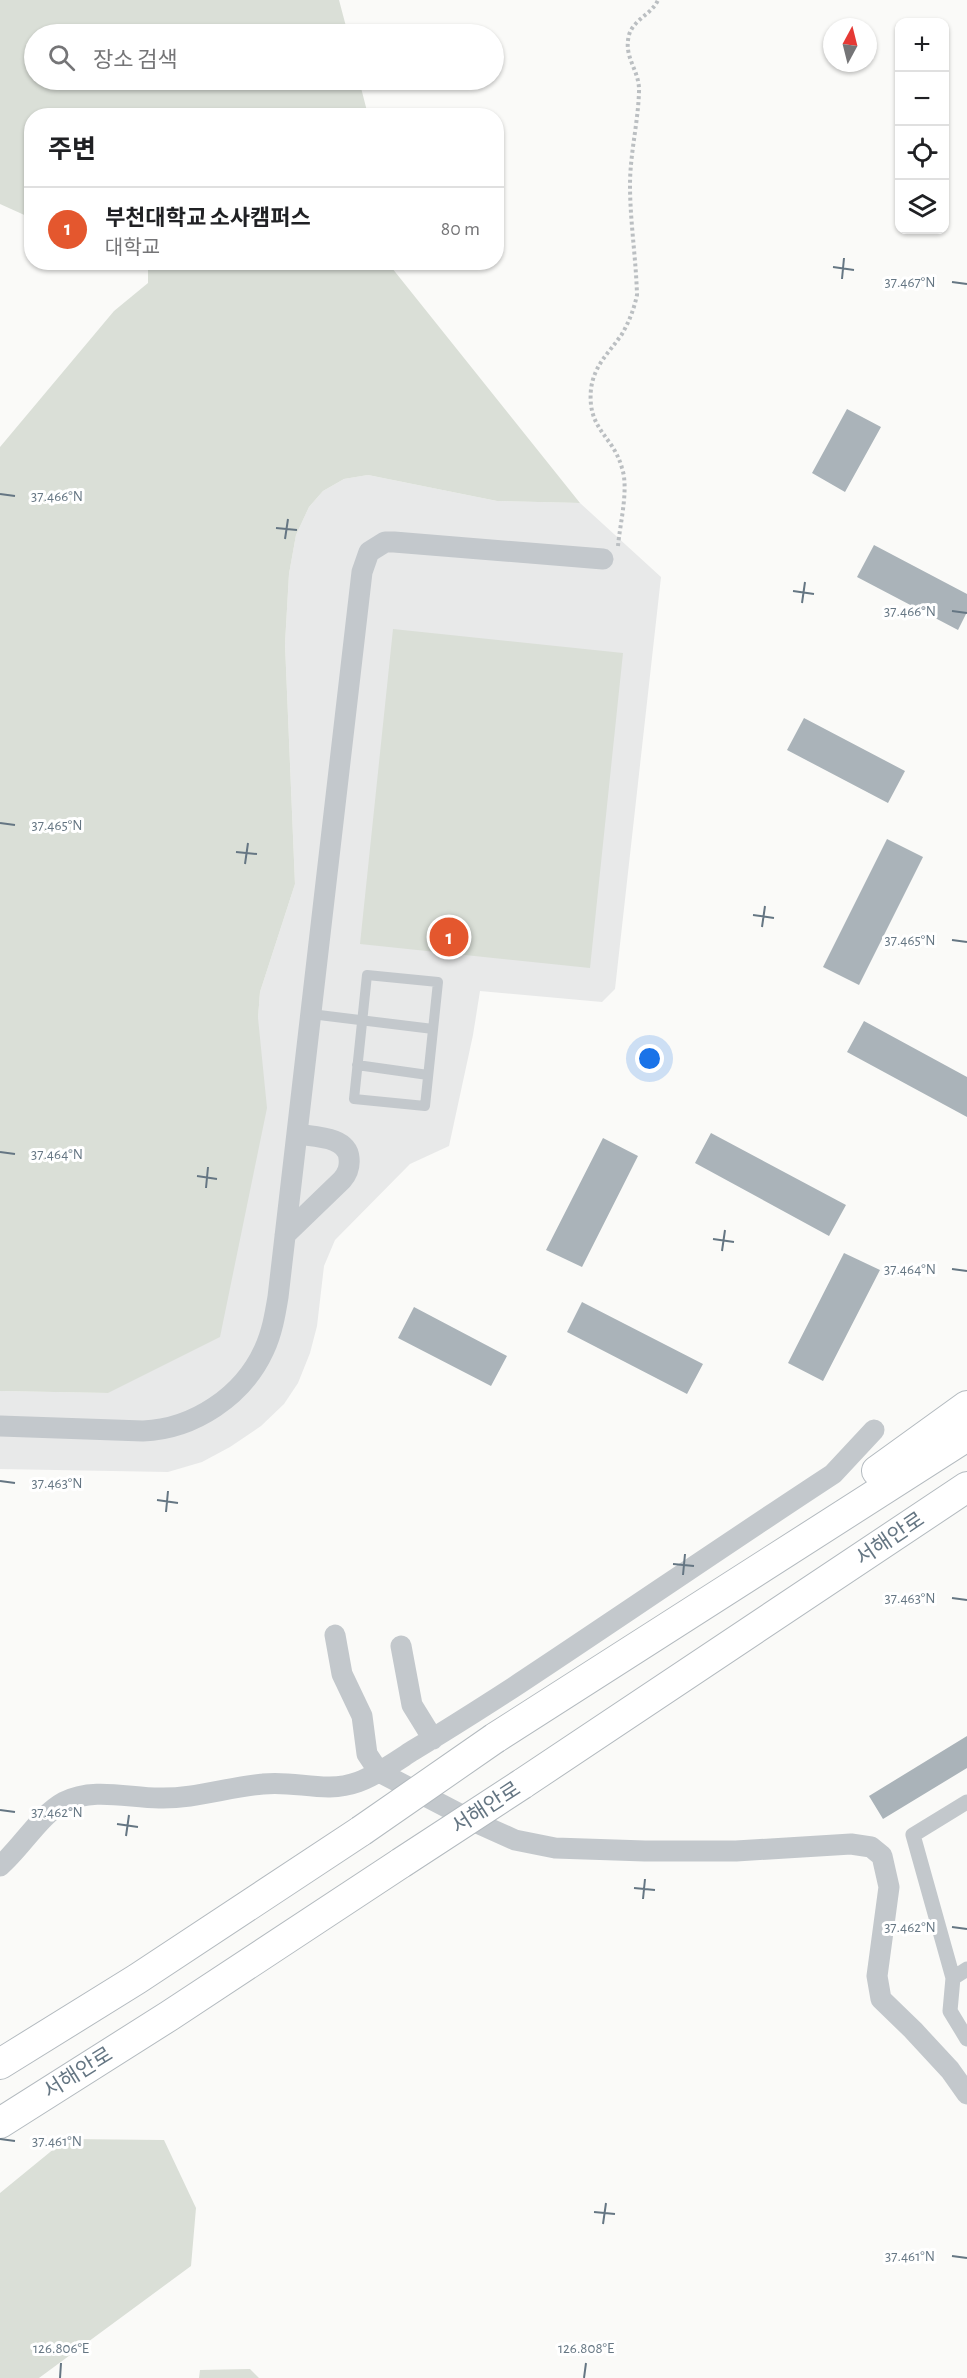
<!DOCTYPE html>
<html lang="ko">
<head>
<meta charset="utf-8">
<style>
  body { margin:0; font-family:"Alegreya Sans","Noto Sans KR",sans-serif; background:#f2f2f2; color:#202124 }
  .controls { position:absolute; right:18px; top:18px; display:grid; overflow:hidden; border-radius:12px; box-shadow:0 2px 4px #0004 }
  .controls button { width:54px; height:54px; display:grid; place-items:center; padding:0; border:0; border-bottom:2px solid #e0e0e0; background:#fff; color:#202124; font:30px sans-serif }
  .compass { position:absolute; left:823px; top:18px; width:54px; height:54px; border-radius:50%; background:#fff; box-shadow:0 2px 4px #0004; rotate:7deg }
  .you { position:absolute; left:650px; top:1059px; width:21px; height:21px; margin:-15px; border:4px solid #fff; border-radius:50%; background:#1a73e8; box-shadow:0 0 0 9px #1a73e833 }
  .badge { display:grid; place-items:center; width:39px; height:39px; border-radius:50%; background:#e4572e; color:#fff; font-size:20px; font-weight:700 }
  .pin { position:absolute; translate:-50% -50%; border:3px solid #fff; box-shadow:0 2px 6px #0006 }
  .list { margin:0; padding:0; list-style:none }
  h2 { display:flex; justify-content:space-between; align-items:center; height:78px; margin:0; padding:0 24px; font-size:26px }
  h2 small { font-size:20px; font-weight:400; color:#757577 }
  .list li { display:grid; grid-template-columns:39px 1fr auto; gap:18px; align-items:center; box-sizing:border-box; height:84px; padding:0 24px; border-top:2px solid #e0e0e0 }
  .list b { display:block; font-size:22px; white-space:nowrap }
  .list p { margin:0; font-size:20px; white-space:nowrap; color:#757577 }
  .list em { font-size:20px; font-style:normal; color:#757577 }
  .icon { flex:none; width:33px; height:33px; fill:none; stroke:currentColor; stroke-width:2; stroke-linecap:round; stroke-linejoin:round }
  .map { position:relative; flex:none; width:967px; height:2378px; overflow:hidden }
  .search { position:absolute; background:#fff; box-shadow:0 2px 4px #0004; left:24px; top:24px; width:480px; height:66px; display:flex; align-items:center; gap:15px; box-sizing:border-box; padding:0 21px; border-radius:33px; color:#757577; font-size:22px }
  .panel { position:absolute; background:#fff; box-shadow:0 2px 4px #0004; left:24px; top:108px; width:480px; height:162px; border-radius:24px }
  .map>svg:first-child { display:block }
  .built { fill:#e8e9e9 }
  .green { fill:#dadfd7 }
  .building { fill:#aab3b9 }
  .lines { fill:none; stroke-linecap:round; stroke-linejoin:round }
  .secondary-casing { stroke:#b3babf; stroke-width:32 }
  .path { stroke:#bbbfc2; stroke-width:4; stroke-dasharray:3 3; stroke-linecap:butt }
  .service { stroke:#c3c8cc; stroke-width:10 }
  .pedestrian { stroke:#c3c8cc; stroke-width:15 }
  .minor { stroke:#c3c8cc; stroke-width:21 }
  .secondary { stroke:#fff; stroke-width:30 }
  .secondary-bridge-casing { stroke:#b3babf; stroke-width:32; stroke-linecap:butt }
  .secondary-bridge { stroke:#fff; stroke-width:30 }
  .ticks { fill:none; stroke:#657683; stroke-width:2 }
  .labels { text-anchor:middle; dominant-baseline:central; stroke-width:6; stroke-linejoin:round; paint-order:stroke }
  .street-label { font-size:21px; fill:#657683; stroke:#fff }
  .ticks-label { font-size:15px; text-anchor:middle; fill:#657683; stroke:#fff; stroke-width:6; stroke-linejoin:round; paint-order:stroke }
</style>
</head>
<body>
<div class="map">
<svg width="967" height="2378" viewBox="0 0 967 2378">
  <rect width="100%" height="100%" fill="#fafaf8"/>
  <path class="built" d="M368,475l129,26 83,2 81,74 -46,412 -13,13 -122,-11 -7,44 -24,111 -39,18 -75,76 -11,26 -7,60 -7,27 -12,30 -14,21 -23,22 -31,21 -28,15 -34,10 -168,-3v-78l108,2 150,-375 2,-26 35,-108 -10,-240 4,-70 7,-39 13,-28 14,-16 21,-12z"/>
  <path class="green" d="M0,0h339l9,34h-314v46h325l9,35 -336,1 -1,102 -31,-14z
    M148,263h240l192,240 -83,-2 -129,-26 -24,4 -21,12 -14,16 -13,28 -7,39 -4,70 10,240 -35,108 -2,26 9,90 -47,229 -112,56 -108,-2v-944l114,-136 34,-28z
    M393,629l230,24 -33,315 -230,-24z
    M66,2139l98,1 32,68 -5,58 -152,112h-39v-185z
    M250,2369l9,9h-60l1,-8z"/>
  <path class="building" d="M847,409l34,18 -36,65 -33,-19z
    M874,545l93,49v18l-9,18 -101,-53z
    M804,718l101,53 -17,32 -101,-53z
    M887,839l36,18 -64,128 -36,-18z
    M864,1021l103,56v40l-120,-65z
    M711,1133l135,72 -17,31 -134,-73z
    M603,1138l35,18 -56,111 -36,-17z
    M844,1253l36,17 -57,111 -35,-18z
    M582,1302l121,62 -16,30 -120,-62z
    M414,1307l93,49 -16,30 -93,-48z
    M967,1736v32l-84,51 -14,-23z"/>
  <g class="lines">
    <defs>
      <path id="secondary" d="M877,1471l90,-65
        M495,1738l472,-302
        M522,1784l445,-297
        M0,2064l137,-85 224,-148
        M0,2123l169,-107 232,-153"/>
    </defs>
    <use href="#secondary" class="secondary-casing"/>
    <path class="path" d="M618,546c2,-23 11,-57 4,-78 -9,-33 -35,-38 -31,-79 3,-24 18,-36 31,-55 7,-12 12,-25 15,-39 -1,-37 -7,-74 -7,-110 0,-31 8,-62 9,-93 1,-22 -16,-34 -10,-57 4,-15 23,-21 29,-35"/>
    <path class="service" d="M367,975l71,7 -13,124 -71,-7z
      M311,1014l122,15
      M357,1065l71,10"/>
    <path class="pedestrian" d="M967,1802l-54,33 40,143 14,-9
      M953,1978l-3,33 17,28"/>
    <path class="minor" d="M285,1235l57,-55c6,-7 8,-13 7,-22 -2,-22 -35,-21 -52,-24
      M0,1426l143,5c51,-2 100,-35 121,-81 8,-17 11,-35 14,-53l84,-725 7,-20 16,-10h9l209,17
      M335,1635l7,39 20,42 5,38 12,18 98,51 38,17 40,8 90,3h91l115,-7 20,3 11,9 7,31 -12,89 4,23 32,31 37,40 17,24
      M401,1646l11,59 21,34
      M0,1866c21,-18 40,-51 64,-64 29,-15 65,-4 95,-4 35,1 69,-11 104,-14 33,-4 62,10 95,-2 19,-7 37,-20 54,-31 35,-21 68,-42 102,-64 106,-70 212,-143 319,-213l41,-44"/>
    <use href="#secondary" class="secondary"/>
    <defs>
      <path id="secondary-bridge" d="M361,1831l134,-93
        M401,1863l121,-79"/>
    </defs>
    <use href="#secondary-bridge" class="secondary-bridge-casing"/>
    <use href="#secondary-bridge" class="secondary-bridge"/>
  </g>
  <path class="ticks" d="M833,267l21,3M842,279l2,-21M952,282l15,2M0,494l15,2M276,528l21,2M285,539l3,-20M793,591l21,3M802,603l3,-21M952,611l15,2M0,823l15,2M236,852l21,2M245,864l3,-21M753,915l21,3M762,927l3,-21M952,940l15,2M0,1152l15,2M197,1176l20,3M206,1188l2,-21M713,1239l21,3M722,1251l3,-21M952,1269l15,2M0,1481l15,2M157,1500l21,3M166,1512l2,-21M673,1564l21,2M683,1575l2,-21M952,1598l15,2M0,1810l15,2M117,1824l21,3M126,1836l3,-21M634,1888l21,2M643,1899l2,-20M952,1927l15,2M0,2139l15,2M594,2212l21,2M603,2224l3,-21M952,2256l15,2M60,2378l1,-15M584,2378l2,-15"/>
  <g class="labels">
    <g class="street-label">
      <text transform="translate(890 1539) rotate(-34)">서해안로</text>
      <text transform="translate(486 1808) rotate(-33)">서해안로</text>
      <text transform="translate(78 2073) rotate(-32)">서해안로</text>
    </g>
  </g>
  <g class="ticks-label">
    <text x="910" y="287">37.467°N</text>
    <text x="57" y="501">37.466°N</text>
    <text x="910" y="616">37.466°N</text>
    <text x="57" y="830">37.465°N</text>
    <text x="910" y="945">37.465°N</text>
    <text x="57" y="1159">37.464°N</text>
    <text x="910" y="1274">37.464°N</text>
    <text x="57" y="1488">37.463°N</text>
    <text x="910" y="1603">37.463°N</text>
    <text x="57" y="1817">37.462°N</text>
    <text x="910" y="1932">37.462°N</text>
    <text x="57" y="2146">37.461°N</text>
    <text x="910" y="2261">37.461°N</text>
    <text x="61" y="2353">126.806°E</text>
    <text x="586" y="2353">126.808°E</text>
  </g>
</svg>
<div class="controls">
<button>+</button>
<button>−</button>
<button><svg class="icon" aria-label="locate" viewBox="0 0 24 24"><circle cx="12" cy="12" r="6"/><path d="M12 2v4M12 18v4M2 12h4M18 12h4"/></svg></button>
<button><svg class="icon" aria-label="layers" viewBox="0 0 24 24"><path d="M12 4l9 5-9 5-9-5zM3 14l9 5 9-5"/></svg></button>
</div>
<svg class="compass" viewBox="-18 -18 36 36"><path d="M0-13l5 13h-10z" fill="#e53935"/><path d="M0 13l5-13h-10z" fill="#757577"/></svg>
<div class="you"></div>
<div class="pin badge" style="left:449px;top:937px">1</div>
<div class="search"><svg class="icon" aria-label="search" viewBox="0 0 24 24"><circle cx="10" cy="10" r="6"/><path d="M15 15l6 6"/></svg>장소 검색</div>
<section class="panel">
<h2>주변<small></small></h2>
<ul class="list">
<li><span class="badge">1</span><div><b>부천대학교 소사캠퍼스</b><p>대학교</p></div><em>80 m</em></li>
</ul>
</section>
</div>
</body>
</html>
